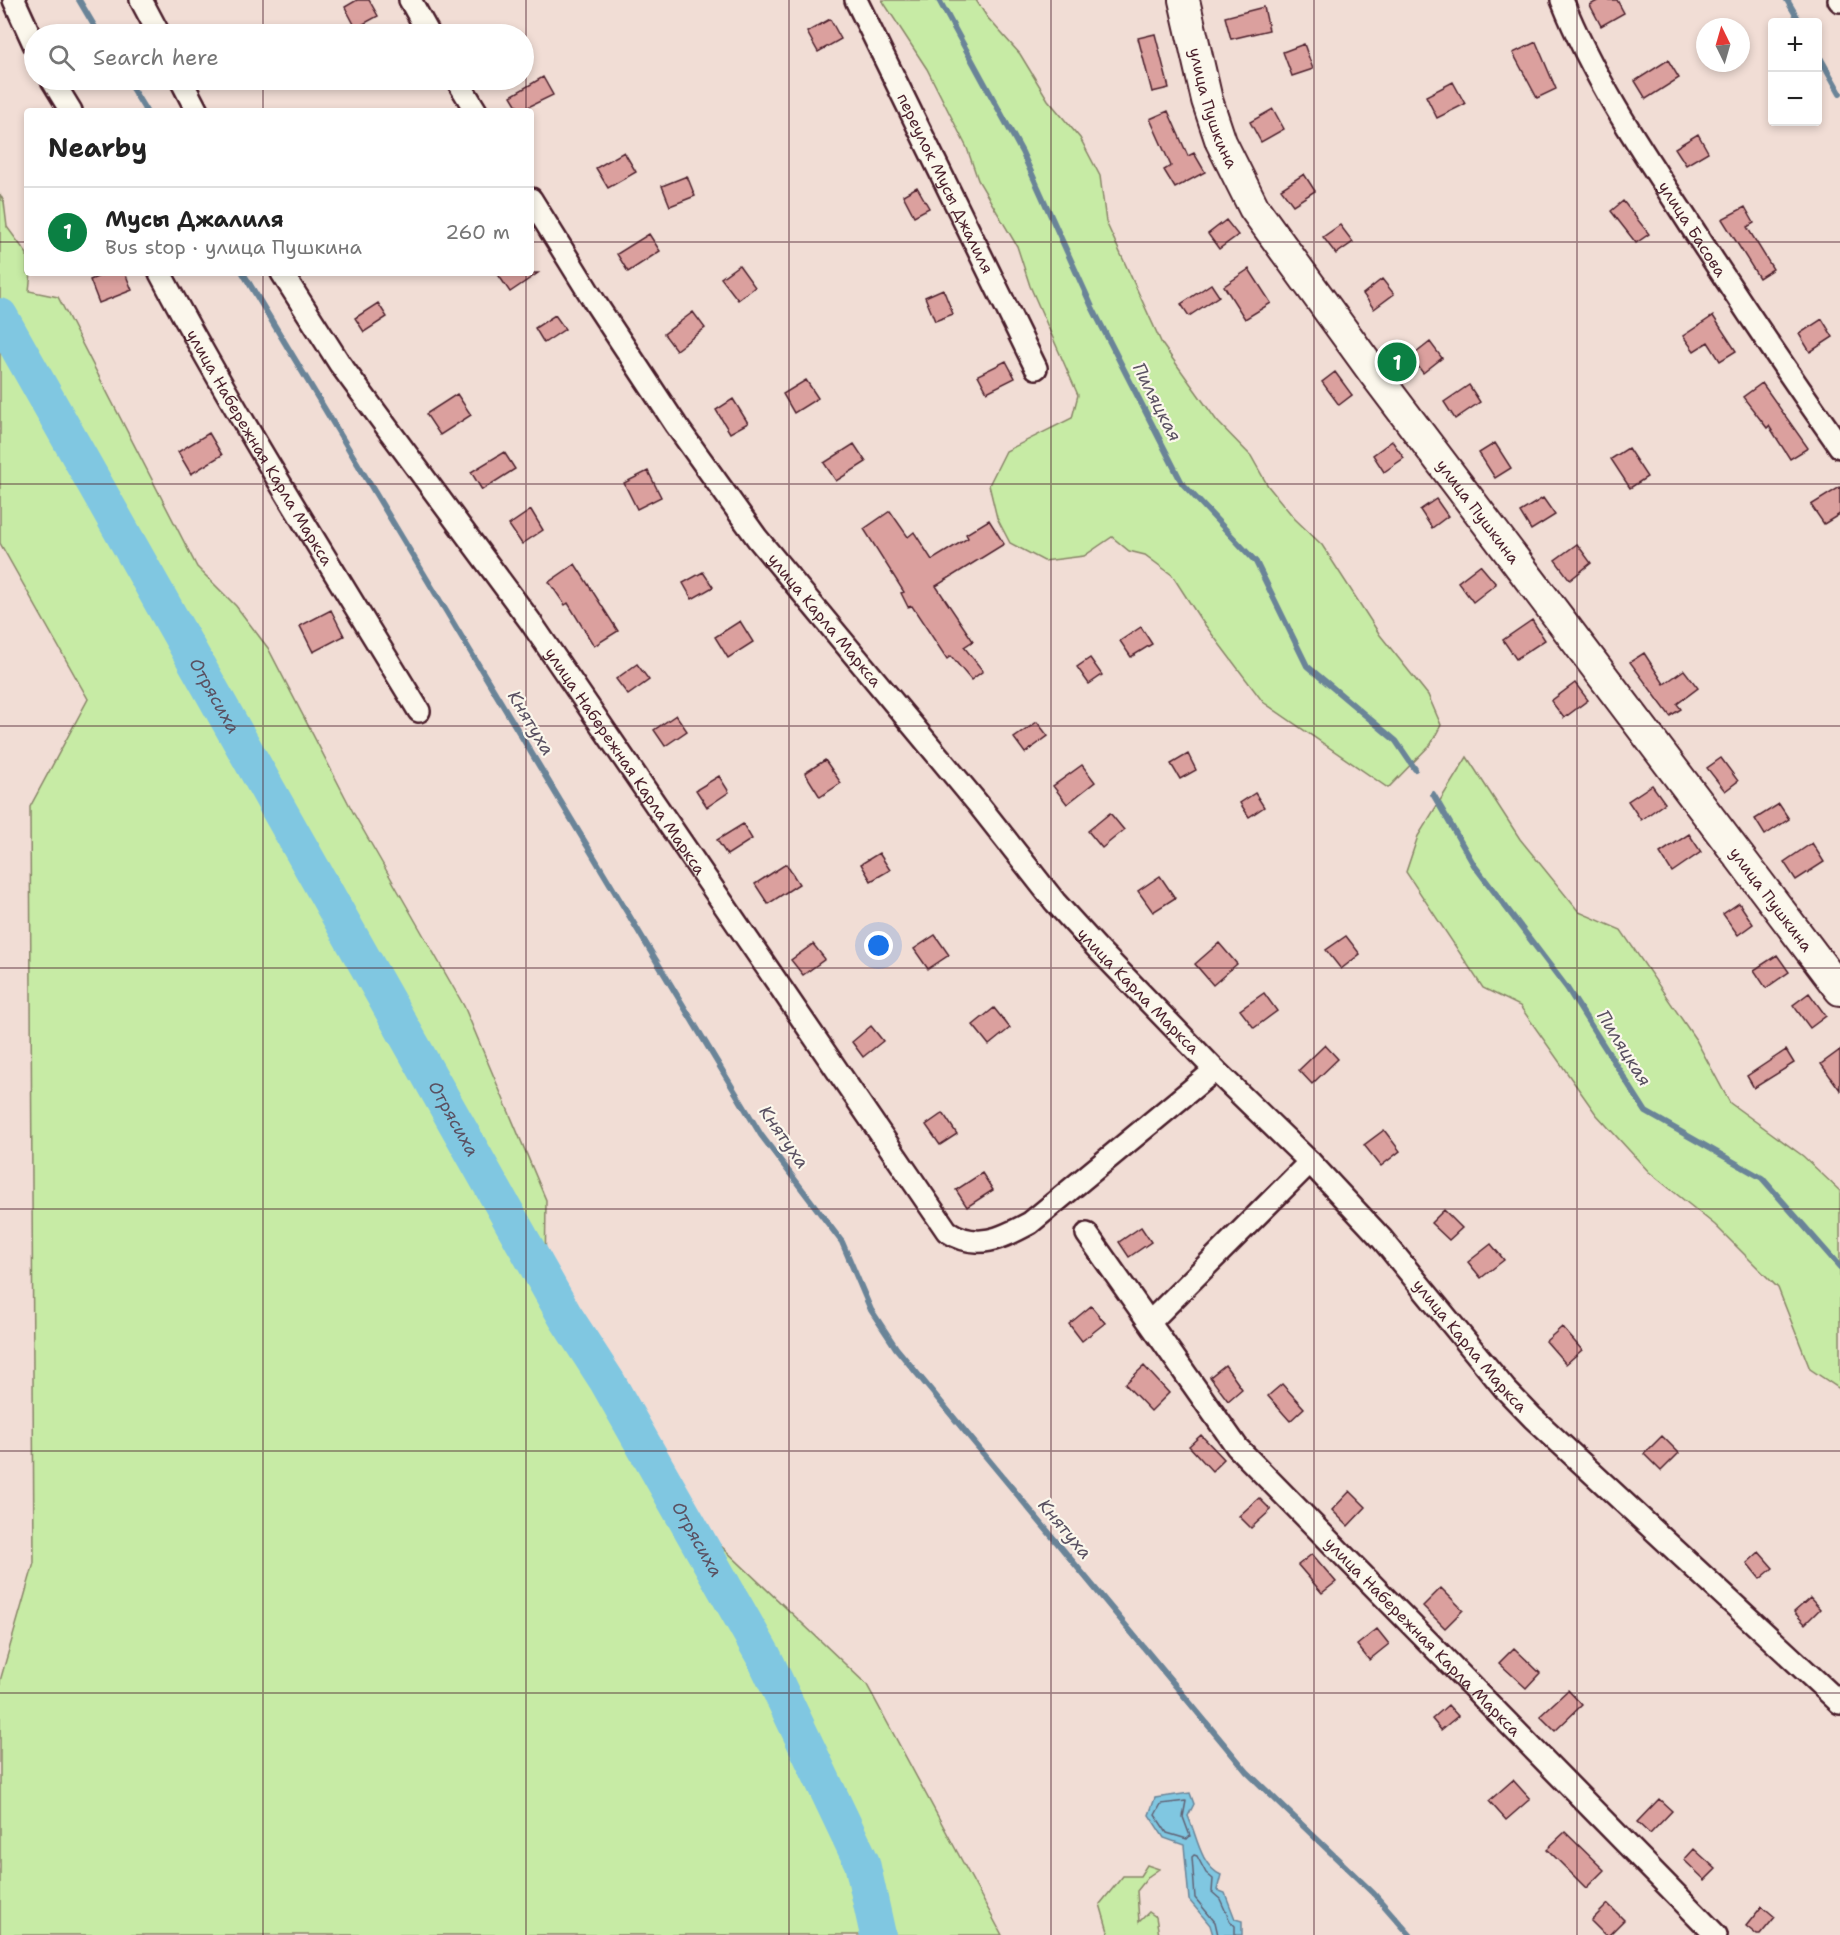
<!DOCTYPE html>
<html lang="en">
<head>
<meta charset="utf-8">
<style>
  body { margin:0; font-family:"Shantell Sans",sans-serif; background:#f6f6f6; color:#222 }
  .controls { position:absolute; right:18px; top:18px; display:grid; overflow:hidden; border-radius:6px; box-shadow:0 3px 9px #0003 }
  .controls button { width:54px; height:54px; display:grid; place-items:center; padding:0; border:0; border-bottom:2px solid #e0e0e0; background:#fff; color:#222; font:30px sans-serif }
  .compass { position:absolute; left:1696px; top:18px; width:54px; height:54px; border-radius:50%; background:#fff; box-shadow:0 3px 9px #0003; rotate:355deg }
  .you { position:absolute; left:879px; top:946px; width:21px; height:21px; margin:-15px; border:4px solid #fff; border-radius:50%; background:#1a73e8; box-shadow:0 0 0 9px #1a73e833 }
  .badge { display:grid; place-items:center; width:39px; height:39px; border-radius:50%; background:#0b8043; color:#fff; font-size:20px; font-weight:700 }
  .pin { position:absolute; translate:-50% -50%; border:3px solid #fff; box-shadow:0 2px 6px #0006 }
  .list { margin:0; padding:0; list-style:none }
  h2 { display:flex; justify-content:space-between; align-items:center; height:78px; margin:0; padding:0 24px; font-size:26px }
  h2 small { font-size:20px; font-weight:400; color:#767676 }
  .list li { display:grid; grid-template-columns:39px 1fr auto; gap:18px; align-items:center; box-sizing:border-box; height:90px; padding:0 24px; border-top:2px solid #e0e0e0 }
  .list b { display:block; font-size:22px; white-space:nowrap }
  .list p { margin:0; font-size:20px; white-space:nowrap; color:#767676 }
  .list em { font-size:20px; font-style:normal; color:#767676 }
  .icon { flex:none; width:33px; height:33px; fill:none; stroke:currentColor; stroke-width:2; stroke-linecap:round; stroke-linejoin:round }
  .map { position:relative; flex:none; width:1840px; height:1935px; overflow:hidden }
  .search { position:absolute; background:#fff; box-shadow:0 3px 9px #0003; left:24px; top:24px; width:510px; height:66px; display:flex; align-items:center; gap:15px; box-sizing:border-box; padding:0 21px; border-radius:33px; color:#767676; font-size:22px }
  .panel { position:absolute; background:#fff; box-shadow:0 3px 9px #0003; left:24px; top:108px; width:510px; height:168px; border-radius:6px }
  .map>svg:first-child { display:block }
  .green { fill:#c7eba5; stroke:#888568; stroke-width:1.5 }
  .water { fill:#80c7e1; stroke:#6a8498; stroke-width:1.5 }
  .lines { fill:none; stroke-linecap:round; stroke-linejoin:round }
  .shore { stroke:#606274; stroke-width:1.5 }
  .stream { stroke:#6a8498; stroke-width:6 }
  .river { stroke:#80c7e1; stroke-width:36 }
  .building { fill:#dba09e; stroke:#4a1f2b; stroke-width:1.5 }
  .street-casing { stroke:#4a1f2b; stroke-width:26 }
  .secondary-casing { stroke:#4a1f2b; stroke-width:34 }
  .street { stroke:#fbf7ec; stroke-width:21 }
  .secondary { stroke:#fbf7ec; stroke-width:30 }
  .grid { fill:none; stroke:#4a1f2b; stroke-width:1.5; stroke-opacity:0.55 }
  .labels { text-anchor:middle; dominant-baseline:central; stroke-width:4.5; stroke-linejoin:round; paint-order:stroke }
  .street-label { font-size:16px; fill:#4a1f2b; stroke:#fbf7ec }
  .water-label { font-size:18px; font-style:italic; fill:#5a5162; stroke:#fbf7ec }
</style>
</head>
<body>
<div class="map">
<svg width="1840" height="1935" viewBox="0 0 1840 1935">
  <rect width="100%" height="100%" fill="#f1ddd5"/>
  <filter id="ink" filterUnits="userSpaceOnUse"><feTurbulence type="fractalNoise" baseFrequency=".0167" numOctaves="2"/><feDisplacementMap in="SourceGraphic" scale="12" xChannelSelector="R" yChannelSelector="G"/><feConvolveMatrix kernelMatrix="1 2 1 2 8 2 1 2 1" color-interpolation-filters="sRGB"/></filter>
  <g filter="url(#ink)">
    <path class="green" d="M882,0h94l11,17 33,37 28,46 32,38 20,38 6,46 56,122 55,77 34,35 17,30 27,33 27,26 58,90 48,60 13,30 -10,19 -43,44 -125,-86 -64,-85 -27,-42 -27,-20 -16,-4 -17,-14 -28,19 -40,5 -34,-18 -13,-25 -8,-33 17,-34 66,-33 6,-23 -48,-109 -13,-40 -39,-66 -11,-32 -40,-79z
      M0,194l4,8 3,25 20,27v19h4l-2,18 29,6 139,270 39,39 32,42 86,166 110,192 82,194 -1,80 20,36 72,150 230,219 135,250h-1002v-254l34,-118 -4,-756 58,-108 -88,-156z
      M1467,757l53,82 59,73 42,18 75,110 34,63 73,53 37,35v198l-30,-20 -32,-81 -63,-63 -66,-53 -53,-58 -76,-108 -37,-18 -77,-116 12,-36z
      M1147,1865l12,4 -10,7 -12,15 2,31 10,-10 7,5 3,18h-50l-9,-31 23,-28h17z"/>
    <path class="water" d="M1190,1793l4,11 -6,12c9,20 12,49 33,59l-4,15 8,3 10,26 7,2v14h-29l-3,-10 -21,-25 -5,-55 -20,-7 -15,-23 6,-17z"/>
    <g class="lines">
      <path class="shore" d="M1186,1801l-3,16 7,19 -3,3 -20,-6 -12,-18 6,-11z
        M1218,1935l-3,-13 -20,-24 -3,-41 2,-2 3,1 9,17 7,6 -1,13 8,7 10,22 5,5v9"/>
      <path class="stream" d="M79,0l20,34
        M939,0l83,152 70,155 90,176 74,79 51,104 89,75 19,28
        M1787,0l13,22
        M1818,54l22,39
        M127,80l19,31
        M243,273l518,862 81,107 29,68 25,38 351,424 127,122 36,41
        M1433,794l41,71 93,123 79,124 116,66 78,89"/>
      <path class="river" id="s1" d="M0,316l565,1000 42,65 157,276 98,206 16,72"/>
    </g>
    <path class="building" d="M357,0h12l9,16 -22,12 -11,-21z
      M1599,0h18l7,13 -23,13 -11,-21z
      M1264,7l5,23 -38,9 -6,-22z
      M830,19l11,20 -23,13 -11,-20z
      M1155,34l14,54 -17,4 -14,-54z
      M1536,42l20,47 -19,9 -24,-45z
      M1304,44l9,25 -21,7 -9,-24z
      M1668,60l11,18 -33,21 -11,-18z
      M543,77l10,18 -33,16 -9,-15z
      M1453,82l12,22 -28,14 -11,-22z
      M1273,109l11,20 -23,13 -11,-20z
      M1168,111l20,45 6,-3 11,19 -30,16 -11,-18 7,-4 -21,-47z
      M1698,134l10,18 -22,13 -11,-17z
      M624,152l12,20 -28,16 -12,-20z
      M1304,174l11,17 -22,14 -12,-16z
      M687,176l8,20 -25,10 -8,-20z
      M917,187l12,21 -15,8 -11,-21z
      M1623,201l26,33 -13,9 -25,-32z
      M1745,207l9,16 -7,4 26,42 -14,9 -37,-59z
      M1226,220l12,15 -19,14 -11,-15z
      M1340,225l13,17 -17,12 -13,-17z
      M649,234l11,17 -32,21 -11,-18z
      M739,265l16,22 -17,13 -17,-22z
      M1249,269l22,34 -26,16 -21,-33z
      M107,273h18l7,17 -33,13 -9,-23z
      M497,273h41l-28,19z
      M1382,279l12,15 -20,15 -11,-15z
      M1211,284l8,12 -30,20 -8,-12z
      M943,289l10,25 -18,7 -10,-24z
      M378,303l9,14 -23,15 -9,-14z
      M693,312l12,16 -29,22 -12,-16z
      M555,315l10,14 -21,14 -9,-15z
      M1713,316l23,35 -16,10 -12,-19 -14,9 -11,-15z
      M1822,319l11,18 -23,15 -11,-18z
      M1430,342l12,16 -19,15 -12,-16z
      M1006,361l9,17 -28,14 -9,-17z
      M1335,372l17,23 -13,10 -17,-23z
      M806,380l12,18 -24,15 -11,-19z
      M1762,383l46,65 -18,11 -21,-33 -2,2 -24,-31z
      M1469,385l11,17 -25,17 -11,-17z
      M457,394l14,21 -31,20 -14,-21z
      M733,399l15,24 -18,10 -14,-23z
      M209,433l13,22 -31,19 -13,-22z
      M1392,441l12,17 -20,14 -11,-17z
      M1495,443l16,25 -16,10 -16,-25z
      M854,444l12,18 -30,19 -12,-18z
      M1628,448l19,29 -17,11 -19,-29z
      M504,452l11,17 -33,21 -11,-18z
      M648,471l13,26 -24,12 -13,-26z
      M1840,487v27l-16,10 -13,-19z
      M1543,498l12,17 -24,15 -11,-18z
      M1436,499l12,17 -16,12 -12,-18z
      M531,510l12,20 -21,14 -13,-19z
      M890,511l18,26 6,-5 18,28 36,-22 -2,-4 23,-14 15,24 -68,42 37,55 -9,6 19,24 -12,9 -20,-24 -4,3 -35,-53 -4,1 -7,-14 3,-1 -40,-63z
      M1577,544l14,19 -21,17 -15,-20z
      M575,564l43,67 -24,15 -26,-43 -3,2 -16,-23z
      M1480,565l16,19 -23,18 -15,-20z
      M703,572l10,15 -21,12 -9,-16z
      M331,610l13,26 -31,16 -13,-26z
      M1532,620l13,20 -29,19 -13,-19z
      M740,621l13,21 -25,16 -13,-21z
      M1141,627l11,17 -21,13 -11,-16z
      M1644,653l20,31 20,-14 14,18 -21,16 4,5 -11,7 -40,-54z
      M1090,658l12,17 -13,9 -12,-17z
      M637,664l12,16 -21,15 -12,-16z
      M1575,683l13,17 -24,18 -13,-17z
      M676,715l11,16 -22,15 -11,-16z
      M1037,722l11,14 -23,17 -11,-15z
      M1188,754l8,16 -16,9 -9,-15z
      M1721,758l17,23 -13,10 -18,-23z
      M825,760l16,23 -21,14 -15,-24z
      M1082,765l13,17 -28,22 -14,-18z
      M719,776l10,16 -22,15 -11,-17z
      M1652,785l13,18 -24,17 -13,-19z
      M1255,793l9,14 -15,10 -9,-14z
      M1779,804l10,15 -24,16 -10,-16z
      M1110,813l14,17 -22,18 -14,-17z
      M743,824l9,15 -25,16 -10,-15z
      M1689,834l12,18 -29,20 -12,-19z
      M1812,843l12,19 -28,18 -12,-18z
      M879,853l11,17 -19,11 -10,-17z
      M786,864l13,20 -31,20 -13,-20z
      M1160,876l15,22 -22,14 -15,-21z
      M1739,903l14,21 -15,11 -15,-21z
      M935,935l14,20 -21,14 -14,-20z
      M1346,936l14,18 -19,15 -15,-19z
      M1219,943l18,21 -24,21 -18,-21z
      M813,944l12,15 -22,16 -12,-15z
      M1777,955l12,17 -23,16 -12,-18z
      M1264,993l13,18 -23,17 -14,-18z
      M1809,993l17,23 -16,12 -17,-23z
      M994,1008l16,20 -21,17 -16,-20z
      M871,1026l12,15 -20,16 -11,-15z
      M1325,1045l13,14 -26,25 -13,-14z
      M1786,1050l8,13 -40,25 -7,-12z
      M1840,1050v40l-19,-26z
      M943,1113l14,21 -17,11 -14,-20z
      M1384,1130l16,21 -19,15 -17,-21z
      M982,1173l11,17 -26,17 -11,-17z
      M1444,1210l18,18 -13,12 -18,-17z
      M1141,1227l10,15 -22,15 -10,-15z
      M1491,1244l13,16 -23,18 -13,-16z
      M1091,1306l14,17 -23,18 -13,-17z
      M1562,1327l20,23 -16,14 -20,-23z
      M1225,1365l17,24 -14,12 -18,-24z
      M1144,1366l25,27 -18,18 -26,-27z
      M1282,1384l22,24 -14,13 -22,-25z
      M1201,1435l23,24 -12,12 -23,-25z
      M1662,1436l17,17 -18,18 -17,-17z
      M1350,1491l16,16 -18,19 -16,-16z
      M1259,1498l12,12 -20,18 -12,-12z
      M1759,1552l14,16 -13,11 -13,-16z
      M1312,1554l24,28 -14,11 -24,-28z
      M1441,1588l22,22 -18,18 -22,-22z
      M1810,1598l10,11 -15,15 -11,-12z
      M1377,1629l12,15 -20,16 -12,-15z
      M1514,1648l26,25 -14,15 -27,-25z
      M1568,1690l14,15 -27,26 -15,-15z
      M1448,1705l10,11 -17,14 -9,-11z
      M1513,1780l17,19 -24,21 -17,-19z
      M1659,1799l13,12 -22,23 -13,-12z
      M1565,1832l39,38 -18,18 -39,-39z
      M1694,1849l22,20 -11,11 -21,-20z
      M1608,1904l16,16 -15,15h-4l-14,-14z
      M1762,1906l13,11 -15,18h-3l-11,-9z"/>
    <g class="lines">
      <defs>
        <g id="street">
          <path d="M14,0l20,44"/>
          <path d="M141,0l18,34"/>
          <path d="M410,0l19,34"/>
          <path id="s2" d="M856,0l180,368"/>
          <path id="s3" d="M1562,0c30,75 74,142 118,209 52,81 105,160 160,238"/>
          <path d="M1839,0l1,1"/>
          <path d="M52,80l19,31"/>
          <path d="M181,80l16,31"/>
          <path d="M457,80l19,31"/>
          <path id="s4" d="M531,199l65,105 80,121 81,113 221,266 77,98 41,45 119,123 95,92 72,77 123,150 28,29 307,285"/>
          <path id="s5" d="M160,273c80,150 171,293 259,438"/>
          <path id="s6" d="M282,273l58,91 190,257 417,610c30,20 55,7 83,-8l185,-153"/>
          <path id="s7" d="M1087,1234l150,213 479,488"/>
          <path d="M1150,1322l160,-160"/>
        </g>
        <g id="secondary">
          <path id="s8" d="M1184,0l23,100 14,42 33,66 119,164 467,618"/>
        </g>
      </defs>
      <use href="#street" class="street-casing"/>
      <use href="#secondary" class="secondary-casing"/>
      <use href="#street" class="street"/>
      <use href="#secondary" class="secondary"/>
    </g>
  </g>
  <path class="grid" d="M263,0v34M526,0v111M789,0v1935M1051,0v1935M1314,0v1935M1577,0v1935M263,80v31M0,242h27M531,242h1309M263,273v1662M526,273v1662M0,484h1840M0,726h1840M0,968h1840M0,1209h1840M0,1451h1840M0,1693h1840"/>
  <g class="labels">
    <g class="street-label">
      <text stroke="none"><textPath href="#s8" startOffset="112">улица Пушкина</textPath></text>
      <text stroke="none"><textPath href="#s2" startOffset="204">переулок Мусы Джалиля</textPath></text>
      <text stroke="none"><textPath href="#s3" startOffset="264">улица Басова</textPath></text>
      <text stroke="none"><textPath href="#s5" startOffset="201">улица Набережная Карла Маркса</textPath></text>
      <text stroke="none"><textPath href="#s8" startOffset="598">улица Пушкина</textPath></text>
      <text stroke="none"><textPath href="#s4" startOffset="514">улица Карла Маркса</textPath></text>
      <text stroke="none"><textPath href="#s6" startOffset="597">улица Набережная Карла Маркса</textPath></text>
      <text stroke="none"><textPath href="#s8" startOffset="1084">улица Пушкина</textPath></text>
      <text stroke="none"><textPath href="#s4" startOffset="1000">улица Карла Маркса</textPath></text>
      <text stroke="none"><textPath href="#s4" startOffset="1486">улица Карла Маркса</textPath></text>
      <text stroke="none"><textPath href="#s7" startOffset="526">улица Набережная Карла Маркса</textPath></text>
    </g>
    <g class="water-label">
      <text transform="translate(1157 402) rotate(63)">Пиляцкая</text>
      <text stroke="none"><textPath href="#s1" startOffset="436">Отрясиха</textPath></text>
      <text transform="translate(531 723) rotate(59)">Княтуха</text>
      <text transform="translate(1624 1048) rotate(58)">Пиляцкая</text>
      <text stroke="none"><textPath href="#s1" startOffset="922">Отрясиха</textPath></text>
      <text transform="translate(784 1137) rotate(55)">Княтуха</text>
      <text transform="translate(1065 1529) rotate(50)">Княтуха</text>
      <text stroke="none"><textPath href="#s1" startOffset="1408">Отрясиха</textPath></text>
    </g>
  </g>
</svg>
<div class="controls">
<button>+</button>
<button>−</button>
</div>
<svg class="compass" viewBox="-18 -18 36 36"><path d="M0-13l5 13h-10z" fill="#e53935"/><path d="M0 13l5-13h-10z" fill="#767676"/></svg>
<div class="you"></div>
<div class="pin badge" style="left:1397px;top:362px">1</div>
<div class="search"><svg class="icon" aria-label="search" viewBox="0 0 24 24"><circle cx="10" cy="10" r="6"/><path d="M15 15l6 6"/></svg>Search here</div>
<section class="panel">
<h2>Nearby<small></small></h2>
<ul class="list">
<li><span class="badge">1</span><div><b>Мусы Джалиля</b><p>Bus stop · улица Пушкина</p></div><em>260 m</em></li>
</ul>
</section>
</div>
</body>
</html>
